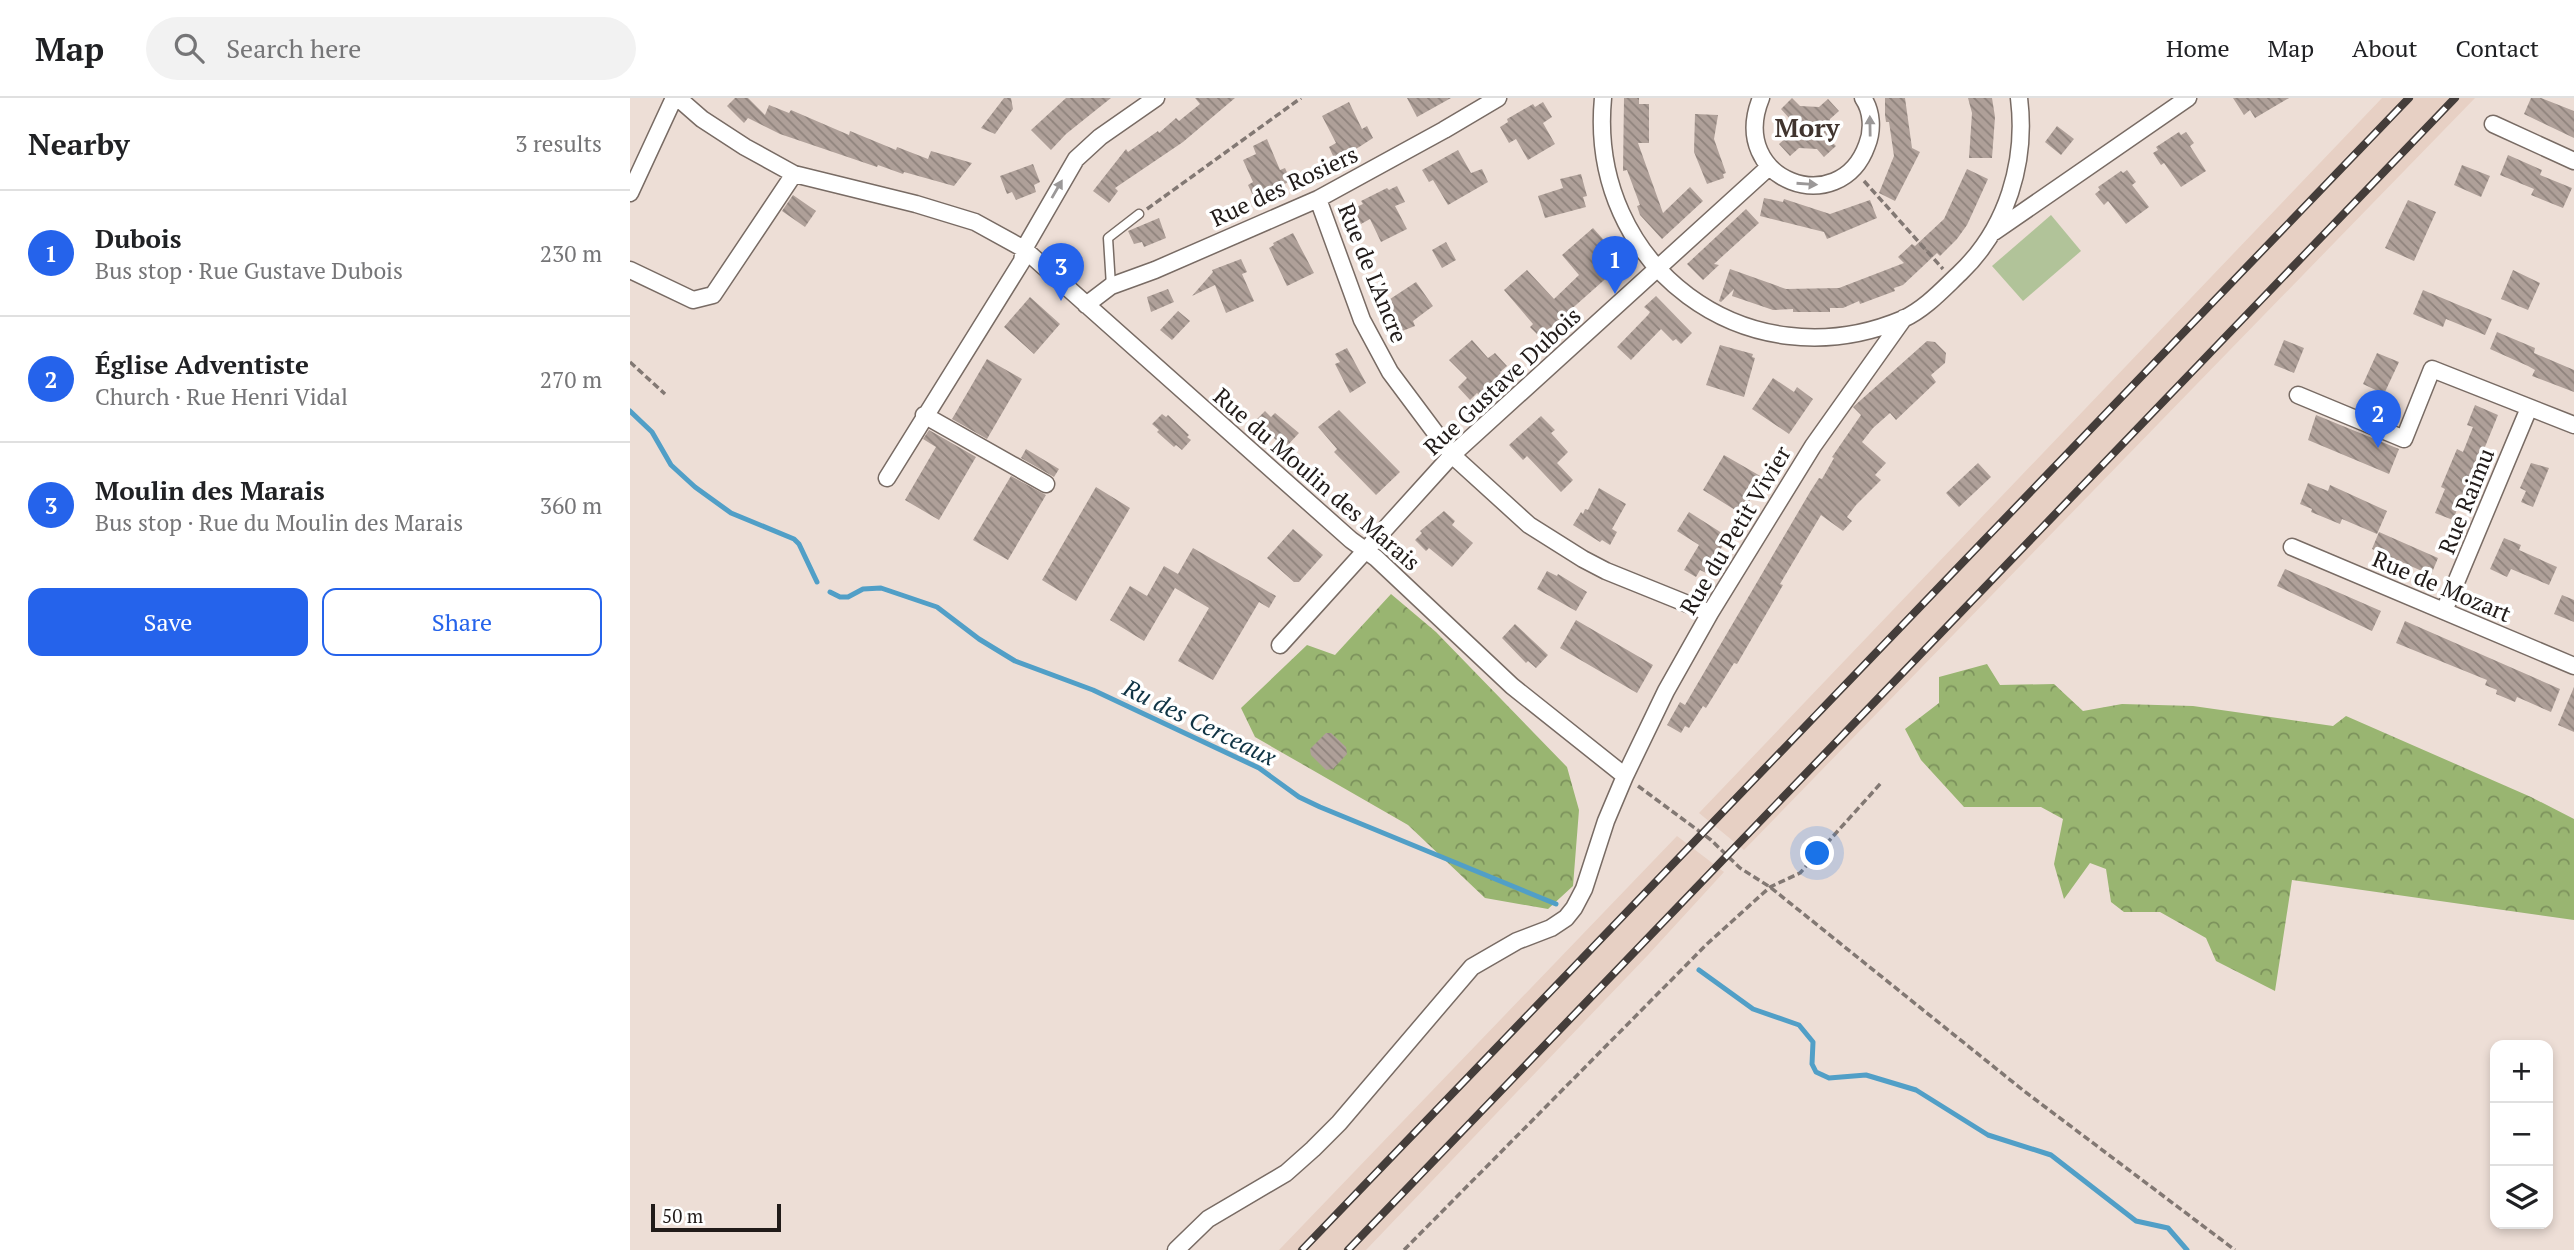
<!DOCTYPE html>
<html lang="en">
<head>
<meta charset="utf-8">
<style>
  body { margin:0; font-family:"PT Serif",serif; background:#f2f2f2; color:#202124 }
  .controls { position:absolute; right:21px; bottom:21px; display:grid; overflow:hidden; border-radius:14px; box-shadow:0 4px 10px #0003 }
  .controls button { width:63px; height:63px; display:grid; place-items:center; padding:0; border:0; border-bottom:2px solid #e0e0e0; background:#fff; color:#202124; font:35px sans-serif }
  .scale { position:absolute; left:21px; bottom:18px; width:130px; box-sizing:border-box; padding-left:7px; border:4px solid #211b19; border-top:0; font-size:19px; line-height:24px; white-space:nowrap; color:#211b19; -webkit-text-stroke:5px #fff; paint-order:stroke }
  .you { position:absolute; left:1188px; top:756px; width:24px; height:24px; margin:-18px; border:5px solid #fff; border-radius:50%; background:#1a73e8; box-shadow:0 0 0 10px #1a73e833 }
  .badge { display:grid; place-items:center; width:46px; height:46px; border-radius:50%; background:#2563eb; color:#fff; font-size:23px; font-weight:700 }
  .pin { position:absolute; translate:-50% -58px; filter:drop-shadow(0 2px 4px #0008) }
  .pin::after { content:''; position:absolute; top:37px; width:24px; height:21px; background:inherit; clip-path:polygon(0 0,100% 0,50% 100%) }
  .list { margin:0; padding:0; list-style:none }
  h2 { display:flex; justify-content:space-between; align-items:center; height:91px; margin:0; padding:0 28px; font-size:30px }
  h2 small { font-size:23px; font-weight:400; color:#757577 }
  .list li { display:grid; grid-template-columns:46px 1fr auto; gap:21px; align-items:center; box-sizing:border-box; height:126px; padding:0 28px; border-top:2px solid #e0e0e0 }
  .list b { display:block; font-size:26px; white-space:nowrap }
  .list p { margin:0; font-size:23px; white-space:nowrap; color:#757577 }
  .list em { font-size:23px; font-style:normal; color:#757577 }
  .actions { display:flex; gap:14px; padding:21px 28px }
  .actions a { flex:1; padding:16px 0; border:2px solid #2563eb; border-radius:14px; text-align:center; font-size:24px; color:#2563eb }
  .actions .main { background:#2563eb; color:#fff }
  .icon { flex:none; width:38px; height:38px; fill:none; stroke:currentColor; stroke-width:2; stroke-linecap:round; stroke-linejoin:round }
  .map { position:relative; flex:none; width:1944px; height:1152px; overflow:hidden }
  header { display:flex; align-items:center; gap:42px; box-sizing:border-box; height:98px; padding:0 35px; background:#fff; border-bottom:2px solid #e0e0e0 }
  header strong { font-size:33px }
  nav { display:flex; gap:38px; margin-inline-start:auto; font-size:24px }
  .search { width:490px; height:63px; background:#f2f2f2; display:flex; align-items:center; gap:18px; box-sizing:border-box; padding:0 24px; border-radius:38px; color:#757577; font-size:26px }
  main { display:flex }
  aside { flex:1; background:#fff }
  .map>svg:first-child { display:block }
  .built { fill:#e7d0c4 }
  .forest { fill:url(#forest-crowns) }
  .green { fill:#b1c399 }
  .lines { fill:none; stroke-linecap:round; stroke-linejoin:round }
  .stream { stroke:#519fc7; stroke-width:5 }
  .building { fill:url(#building-back-hatch) }
  .service-casing { stroke:#786b64; stroke-width:11 }
  .minor-casing { stroke:#786b64; stroke-width:19 }
  .path { stroke:#827873; stroke-width:3.5; stroke-dasharray:7 3.5; stroke-linecap:butt }
  .service { stroke:#fff; stroke-width:8 }
  .minor { stroke:#fff; stroke-width:16 }
  .rail-casing { stroke:#443d3a; stroke-width:8 }
  .rail { stroke:#fff; stroke-width:5; stroke-dasharray:16; stroke-linecap:butt }
  .oneway { fill:#9b9898 }
  .labels { text-anchor:middle; dominant-baseline:central; stroke-width:7; stroke-linejoin:round; paint-order:stroke }
  .street-label { font-size:23px; fill:#211b19; stroke:#fff }
  .water-label { font-size:24px; font-style:italic; fill:#0f3344; stroke:#fff }
  .quarter-label { font-size:26px; font-weight:bold; fill:#40342e; stroke:#fff }
</style>
</head>
<body>
<header>
<strong>Map</strong>
<div class="search"><svg class="icon" aria-label="search" viewBox="0 0 24 24"><circle cx="10" cy="10" r="6"/><path d="M15 15l6 6"/></svg>Search here</div>
<nav><a>Home</a><a>Map</a><a>About</a><a>Contact</a></nav>
</header>
<main>
<aside>
<h2>Nearby<small>3 results</small></h2>
<ul class="list">
<li><span class="badge">1</span><div><b>Dubois</b><p>Bus stop · Rue Gustave Dubois</p></div><em>230 m</em></li>
<li><span class="badge">2</span><div><b>Église Adventiste</b><p>Church · Rue Henri Vidal</p></div><em>270 m</em></li>
<li><span class="badge">3</span><div><b>Moulin des Marais</b><p>Bus stop · Rue du Moulin des Marais</p></div><em>360 m</em></li>
</ul>
<div class="actions"><a class="main">Save</a><a>Share</a></div>
</aside>
<div class="map">
<svg width="1944" height="1152" viewBox="0 0 1944 1152">
  <defs>
    <pattern id="forest-crowns" width="20" height="18" patternUnits="userSpaceOnUse" patternTransform="scale(1.75)"><rect width="20" height="18" fill="#99b571"/><path d="M2 6a3 3 0 1 1 6 0M12 15a3 3 0 1 1 6 0" fill="none" stroke="#7c925c"/></pattern>
    <pattern id="building-back-hatch" width="6" height="6" patternUnits="userSpaceOnUse" patternTransform="scale(1.75)"><rect width="6" height="6" fill="#afa099"/><path d="M-1 5l2 2M0 0l6 6M5-1l2 2" fill="none" stroke="#8e827c"/></pattern>
  </defs>
  <rect width="100%" height="100%" fill="#edded6"/>
  <path class="built" d="M1752,0h93l-731,752 -45,-37z
    M1047,738l47,36 -76,83 -282,295h-87z"/>
  <path class="forest" d="M761,496l45,38 131,135 12,43 -6,76 -25,23 -63,-11 -77,-73 -153,-88 -14,-29 66,-63 28,10z
    M1357,566l13,21 54,-1 29,27 39,-7 71,2 140,20 13,-10 185,81 43,22v101l-282,-40 -17,111 -59,-30 -10,-23 -46,-26h-36l-13,-10 -5,-33 -16,-6 -26,36 -10,-35 9,-45 -22,-12h-77l-43,-47 -16,-31 34,-26v-26z"/>
  <path class="green" d="M1421,117l30,36 -58,50 -31,-35z"/>
  <g class="lines">
    <path class="stream" d="M0,313l22,21 19,33 24,22 36,26 63,26 5,5 18,38
      M200,494l10,5h8l15,-8 18,-1 56,19 42,32 36,22 78,29 166,78 40,29 21,10 236,97
      M1069,872l54,39 46,16 14,17 -1,22 4,8 13,6 37,-3 50,15 72,45 63,20 85,66 32,7 19,22"/>
  </g>
  <path class="building" d="M105,0h13l17,17 4,-10 20,8 2,-3 58,25 1,-4 46,19 1,-3 31,12 3,-8 41,12 -18,23 -50,-14 -1,2 -25,-9 -1,2 -97,-33 -32,-16 -4,5 -17,-17z
    M374,0h7l2,11 -18,25 -14,-6z
    M436,0h45l-45,36 -15,16 -20,-20z
    M565,0h40l-52,44 -68,46 3,3 -9,12 -16,-12 33,-42 2,3 30,-21 1,2 17,-15 3,3 21,-17z
    M777,0h44l-34,19z
    M994,0h15v6h10v39h-11l25,70 27,-26 13,14 -41,38 -22,-24 -3,-9 3,-1 -13,-35 -4,1z
    M1162,0l8,8 19,1 9,-8 11,12 -9,8 -1,20 7,7 -12,11 -7,-8 -18,-1 -9,8 -11,-12 8,-7 2,-19 -8,-9z
    M1255,0h20l7,50 8,4 -25,49 -16,-8 15,-37 -5,-34h-3l-1,-7z
    M1338,0h24l3,19 -3,41h-23l3,-45z
    M1603,0h56l-34,20 -5,-8 -6,5z
    M1901,0h10l33,13v27l-50,-24z
    M719,4l13,27 5,-3 6,12 -17,11 -22,9 -5,-11 7,-4 -14,-27z
    M913,4l9,15 -9,6 12,21 -27,16 -12,-21 -7,4 -9,-16 8,-5 -1,-3 26,-15 2,3z
    M1065,16l23,1 -4,24 12,34 -3,1 1,4 -17,6 -13,-32z
    M1427,28l17,13 -13,16 -16,-13z
    M1549,34l2,3 5,-3 8,11 -4,3 16,25 -25,16 -17,-24 -3,2 -8,-12 5,-3 -2,-3z
    M637,41l13,31 5,-2 6,13 -37,17 -6,-13 5,-3 -10,-22 13,-6 -3,-8z
    M828,52l13,23 11,-4 6,13 -40,23 -15,-25 -4,2 -7,-12z
    M1878,57l34,15 -2,5 32,13 -9,20 -32,-13 3,-6 -34,-14z
    M403,66l7,18 -6,3 2,7 -20,8 -4,-8 -5,2 -7,-18z
    M1832,67l28,11 -9,21 -27,-12z
    M1337,71l21,10 -21,46 -10,14 -17,17 -3,-3 -34,32 -9,3 1,3 -35,13 -1,-3 -16,7h-13v4h-37v-3l-20,1 -41,-14 2,-7 -13,13 -2,-1 11,-32 56,20 53,-1 65,-25 -6,-6 14,-13 3,2 29,-27z
    M1497,72l9,12 -4,3 17,22 -23,17 -18,-23 -4,4 -9,-11 5,-4 -2,-3 23,-16 2,2z
    M951,76l6,22 -4,1 3,10 -41,11 -7,-22 25,-8 -3,-9z
    M767,88l8,16 -10,4 12,23 -26,13 -11,-23 -9,5 -7,-16 9,-4 -2,-3 26,-13 2,2z
    M163,97l23,16 -11,16 -23,-16z
    M1134,100l19,4 1,-3 46,15 40,-14 7,18 -50,21 -3,-7 -64,-16z
    M1778,102l28,12 -22,49 -29,-13z
    M1116,111l13,14 -45,41 5,1 -16,15 -16,-16z
    M529,120l7,20 -22,9 -2,-5 -8,2 -6,-13z
    M963,130l35,39 -12,11 -4,-5 -72,64 -10,-10 3,-3 -29,-34 23,-20 27,29 25,-24 -17,-20z
    M663,135l21,40 -27,13 -18,-38 5,-3 -1,-2z
    M816,144l10,18 -14,8 -10,-18z
    M611,161l6,13 -5,2 12,27 -28,12 -11,-28 -23,11 21,-24 -1,-2z
    M1883,172l27,13 -12,27 -27,-11z
    M786,184l17,24 -20,15 2,5 -18,7 -4,-8h-3l-9,-20z
    M538,191l6,13 -23,10 -4,-15z
    M1793,192l69,29 -7,16 -39,-16 -3,8 -30,-13z
    M1026,198l36,37 -11,11 -5,-5 -3,2 -12,-12 -30,31 -14,-13 31,-32 2,-3 -6,-5z
    M400,199l30,27 -26,30 -30,-27z
    M548,213l12,10 -18,19 -12,-10z
    M1867,234l38,16 -1,5 40,17v22l-42,-16 3,-6 -7,-4 -38,-17z
    M842,242l16,18 7,-5 12,13 -7,6 2,2 -23,21 -2,-2 -7,7 -12,-13 9,-9 -18,-18z
    M1654,242l20,8 -10,25 -20,-8z
    M1297,243l8,1 11,11 -1,10 -14,12 5,7 -40,38 -6,-7 -17,15 -11,14 24,21 -11,12 6,5 -25,25 -9,12 5,4 -9,10 -22,-16 -41,69 3,1 -46,79 -3,-1 -28,45 -3,-2 -14,22 -4,-2 -4,7 -14,-8 13,-23 5,3 125,-213 9,-14 3,1 12,-21 -2,-1 29,-42 -8,-8z
    M1090,247l33,9 -1,3 3,1 -11,39 -38,-12z
    M717,250l19,35 -16,10 -15,-29 5,-2 -5,-8z
    M1747,255l22,9 -15,32 -21,-10z
    M357,261l35,20 -35,60 -35,-20z
    M1143,280l21,14 3,-5 16,12 -24,35 -37,-25z
    M1845,307l23,10 -18,44 -3,-1 -24,62 -18,-7 10,-24 -4,-2 16,-38 6,3 10,-25 -6,-2z
    M709,312l61,62 -24,23 -42,-43 3,-3 -19,-22z
    M635,313l6,6 4,-4 24,20 -14,15 -30,-27z
    M532,316l4,3 2,-2 21,20 -2,2 4,3 -9,10 -6,-5 -2,2 -17,-15 2,-2 -7,-6z
    M1686,317l83,34 -10,25 -81,-34z
    M911,318l14,14 -4,3 17,19 -11,11 16,17 -12,12 -34,-36 -4,4 -14,-15z
    M299,332l47,27 -37,63 -34,-20 31,-53 -13,-8z
    M396,351l33,20 -5,8 -33,-19z
    M1094,357l38,22 -15,29 -2,-1 -5,8 -37,-23z
    M1348,365l13,14 -32,30 -13,-14z
    M1901,365l18,5 -16,39 -12,-5 5,-11 -6,-3z
    M381,378l35,19 -38,65 -35,-20z
    M1678,385l20,8 2,-6 57,26 -10,23 -35,-15 -2,5 -29,-12 1,-3 -12,-5z
    M466,389l34,21 -54,93 -34,-21z
    M969,390l27,16 -14,25 5,3 -7,13 -8,-5 -2,2 -27,-17 8,-13 2,2 2,-5 3,1z
    M814,413l11,10 -3,4 21,18 -21,24 -23,-19 -3,3 -11,-11 7,-7 -2,-2z
    M1059,414l39,25 -22,36 -6,-3 -4,7 -12,-7 15,-25 -22,-14z
    M663,431l30,26 -24,27h-5l-27,-24z
    M1749,434l59,26 -7,17 -59,-26z
    M1874,440l17,7 -2,5 38,17 -8,18 -38,-16 -4,8 -17,-8z
    M563,450l83,48 -7,12 -10,-6 -46,78 -35,-19 31,-53 -34,-20 -31,53 -34,-21 20,-34 17,10 17,-30 14,8z
    M1655,471l96,42 -9,20 -95,-45z
    M917,473l10,5 1,-2 29,18 -11,19 -39,-22z
    M1932,497l12,5v22l-20,-8z
    M946,522l77,45 -16,28 -77,-45z
    M1775,523l155,68 -9,23 -34,-15 -2,5 -19,-8 1,-4 -12,-5 2,-5 -91,-37z
    M885,526l33,31 -12,13 -8,-7 -2,2 -24,-25z
    M1944,589v45l-16,-7z
    M696,635h5l15,14 1,7 -14,15 -7,1 -15,-15 -1,-6z"/>
  <g class="lines">
    <defs>
      <path id="service" d="M481,188l-3,-48 31,-24"/>
      <path id="minor" d="M48,0l24,21 43,28 49,27 122,30 59,18 49,27 327,291 25,18 136,128 113,90
        M973,0c-16,167 143,287 300,221 22,-10 40,-30 57,-46 47,-45 67,-111 59,-175
        M1131,0c-34,83 79,123 106,47 6,-15 5,-34 -4,-47
        M1863,26l81,37
        M0,95l44,-95
        M688,101l44,121 28,52 62,83 77,70 54,34 23,12 104,42
        M1364,134l194,-134
        M0,172l63,30 20,-5 81,-121
        M456,207l25,-19 44,-16 163,-71 126,-69 54,-32
        M1668,297l106,44 28,-70 142,56
        M294,317l122,69
        M257,380l135,-217 2,-12 52,-90 24,-22 56,-39
        M1662,449l282,119
        M1814,513l85,-203
        M650,547l172,-190 317,-288
        M546,1152l32,-31 78,-46 27,-24 26,-26 133,-156 45,-26 34,-13 15,-10 8,-10 10,-19 22,-68 19,-45 41,-85 44,-78 103,-167 91,-128"/>
    </defs>
    <use href="#service" class="service-casing"/>
    <use href="#minor" class="minor-casing"/>
    <path class="path" d="M1234,83l79,88
      M517,111l154,-111
      M0,264l35,32
      M1008,688l73,54 29,28 30,19 254,204 211,159
      M774,1152l303,-306 63,-57 30,-14 81,-90"/>
    <use href="#service" class="service"/>
    <use href="#minor" class="minor"/>
    <defs>
      <path id="rail" d="M672,1152l1107,-1152
        M718,1152l1107,-1152"/>
    </defs>
    <use href="#rail" class="rail-casing"/>
    <use href="#rail" class="rail"/>
  </g>
  <defs><path id="oneway-solid" d="M-6-.8H1V-3.2L6.5 0L1 3.2V.8H-6Z" transform="scale(1.75)"/></defs>
  <g class="oneway">
    <use href="#oneway-solid" transform="translate(1240 28) rotate(-91)"/>
    <use href="#oneway-solid" transform="translate(1177 86) rotate(4)"/>
    <use href="#oneway-solid" transform="translate(427 91) rotate(-60)"/>
  </g>
  <g class="labels">
    <g class="street-label">
      <text transform="translate(654 88) rotate(-25)">Rue des Rosiers</text>
      <text transform="translate(743 175) rotate(68)">Rue de L'Ancre</text>
      <text transform="translate(872 283) rotate(-43)">Rue Gustave Dubois</text>
      <text transform="translate(687 381) rotate(41)">Rue du Moulin des Marais</text>
      <text transform="translate(1836 403) rotate(-68)">Rue Raimu</text>
      <text transform="translate(1105 432) rotate(-59)">Rue du Petit Vivier</text>
      <text transform="translate(1812 488) rotate(23)">Rue de Mozart</text>
    </g>
    <g class="water-label">
      <text transform="translate(570 624) rotate(26)">Ru des Cerceaux</text>
    </g>
    <g class="quarter-label">
      <text x="1177" y="29">Mory</text>
    </g>
  </g>
</svg>
<div class="controls">
<button>+</button>
<button>−</button>
<button><svg class="icon" aria-label="layers" viewBox="0 0 24 24"><path d="M12 4l9 5-9 5-9-5zM3 14l9 5 9-5"/></svg></button>
</div>
<div class="scale">50 m</div>
<div class="you"></div>
<div class="pin badge" style="left:985px;top:196px">1</div>
<div class="pin badge" style="left:1748px;top:350px">2</div>
<div class="pin badge" style="left:431px;top:203px">3</div>
</div>
</main>
</body>
</html>
